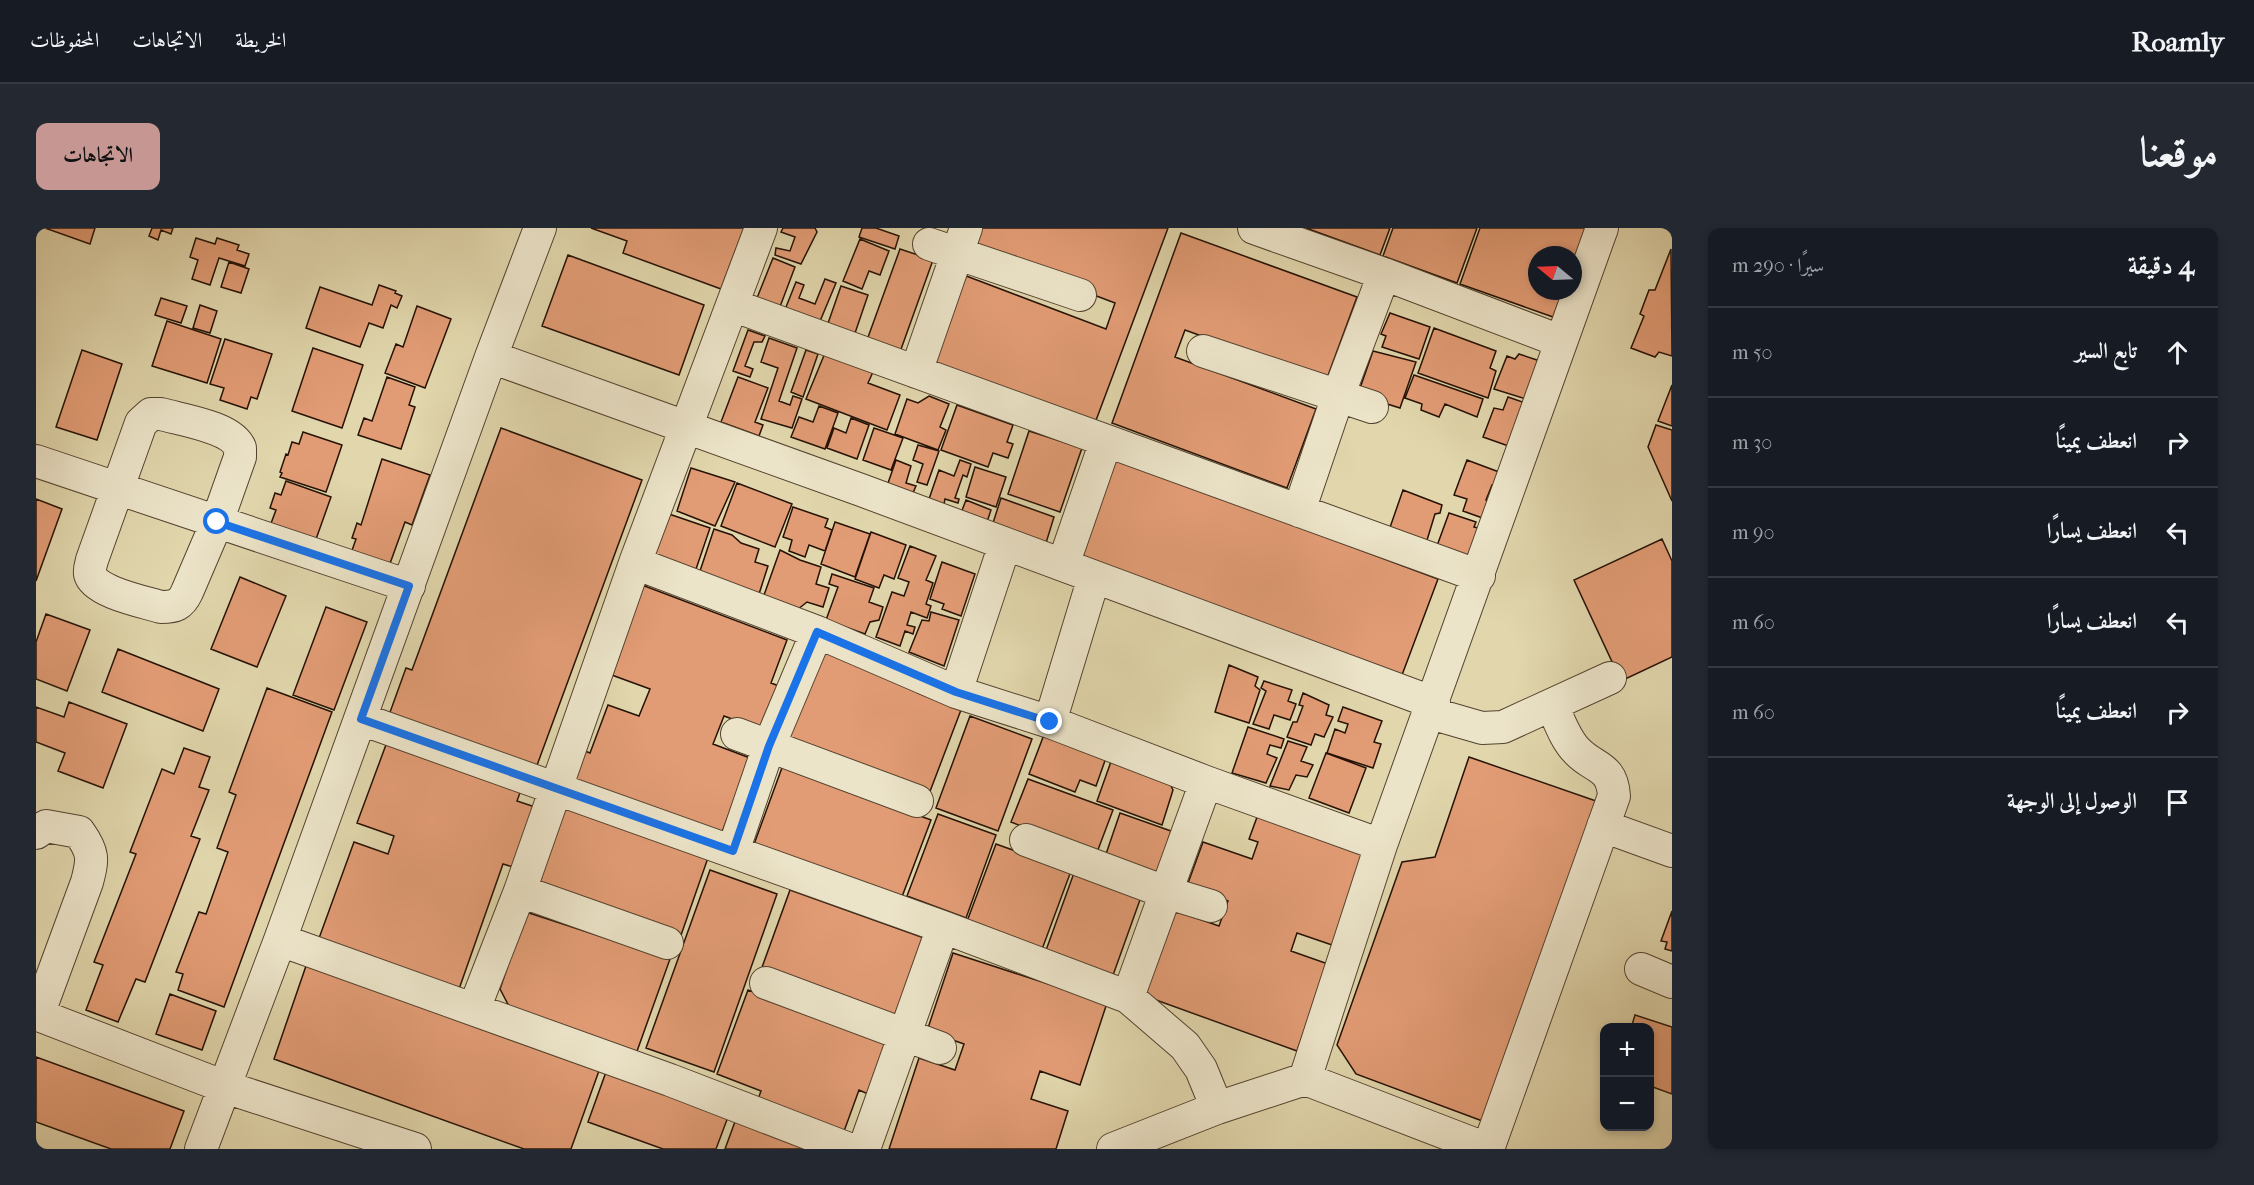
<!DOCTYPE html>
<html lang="ar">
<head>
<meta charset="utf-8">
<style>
  body { margin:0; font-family:"IM FELL French Canon",Amiri,serif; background:#242831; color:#f1f3f6; direction:rtl }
  .controls { position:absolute; right:18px; bottom:18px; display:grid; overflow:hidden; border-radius:12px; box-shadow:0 3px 9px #0003 }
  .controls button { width:54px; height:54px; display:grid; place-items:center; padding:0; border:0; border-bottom:2px solid #363941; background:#171b24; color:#f1f3f6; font:30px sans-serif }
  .compass { position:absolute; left:1492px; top:18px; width:54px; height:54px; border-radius:50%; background:#171b24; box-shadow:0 3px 9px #0003; rotate:289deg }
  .stop { position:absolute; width:18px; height:18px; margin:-14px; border:4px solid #1a73e8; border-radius:50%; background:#fff }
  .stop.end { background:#1a73e8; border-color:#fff; box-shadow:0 2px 6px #0008 }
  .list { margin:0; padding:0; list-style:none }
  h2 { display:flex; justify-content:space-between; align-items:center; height:78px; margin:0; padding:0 24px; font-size:26px }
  h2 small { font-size:20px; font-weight:400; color:#9ea1a6 }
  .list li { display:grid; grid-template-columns:39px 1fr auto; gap:18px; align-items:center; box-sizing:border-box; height:90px; padding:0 24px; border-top:2px solid #363941 }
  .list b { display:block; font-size:22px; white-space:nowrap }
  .list em { font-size:20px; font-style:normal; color:#9ea1a6 }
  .icon { flex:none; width:33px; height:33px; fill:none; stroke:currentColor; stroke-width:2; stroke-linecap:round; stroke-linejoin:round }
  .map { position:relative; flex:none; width:1636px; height:921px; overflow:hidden; direction:ltr; border-radius:12px }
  header { display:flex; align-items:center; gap:36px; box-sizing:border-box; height:84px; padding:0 30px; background:#171b24; border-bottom:2px solid #363941 }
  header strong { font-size:28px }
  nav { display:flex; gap:33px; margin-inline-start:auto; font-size:21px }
  .intro { display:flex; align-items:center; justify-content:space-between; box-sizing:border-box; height:144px; padding:0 36px }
  h1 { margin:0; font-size:42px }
  .button { padding:15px 27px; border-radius:12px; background:#c59692; color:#111; font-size:21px; font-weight:700 }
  main { display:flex; gap:36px; padding:0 36px }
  aside { flex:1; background:#171b24; border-radius:12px; box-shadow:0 3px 9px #0003 }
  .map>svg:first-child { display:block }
  .building { fill:#e29c75; stroke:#251205; stroke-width:1.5 }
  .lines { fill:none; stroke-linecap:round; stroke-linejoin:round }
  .minor-casing { stroke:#54432f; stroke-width:34 }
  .minor { stroke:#ece4c9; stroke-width:32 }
  .route { stroke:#1a73e8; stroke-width:8 }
</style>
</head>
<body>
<header>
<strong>Roamly</strong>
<nav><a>الخريطة</a><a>الاتجاهات</a><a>المحفوظات</a></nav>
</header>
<div class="intro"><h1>موقعنا</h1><a class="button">الاتجاهات</a></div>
<main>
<aside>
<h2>4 دقيقة<small>سيرًا · 290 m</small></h2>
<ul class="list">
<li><svg class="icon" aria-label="ahead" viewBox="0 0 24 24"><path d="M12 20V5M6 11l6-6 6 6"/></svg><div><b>تابع السير</b></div><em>50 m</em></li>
<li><svg class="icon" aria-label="right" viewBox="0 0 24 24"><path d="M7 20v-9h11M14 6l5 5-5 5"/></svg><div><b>انعطف يمينًا</b></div><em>30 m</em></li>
<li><svg class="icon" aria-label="left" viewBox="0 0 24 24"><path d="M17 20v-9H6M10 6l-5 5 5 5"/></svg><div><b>انعطف يسارًا</b></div><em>90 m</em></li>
<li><svg class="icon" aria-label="left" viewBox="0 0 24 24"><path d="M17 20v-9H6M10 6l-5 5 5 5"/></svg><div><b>انعطف يسارًا</b></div><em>60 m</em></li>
<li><svg class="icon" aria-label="right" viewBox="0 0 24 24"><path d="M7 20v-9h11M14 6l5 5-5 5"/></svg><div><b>انعطف يمينًا</b></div><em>60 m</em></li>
<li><svg class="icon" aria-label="arrive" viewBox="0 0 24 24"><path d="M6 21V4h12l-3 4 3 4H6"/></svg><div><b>الوصول إلى الوجهة</b></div></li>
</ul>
</aside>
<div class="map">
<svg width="1636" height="921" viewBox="0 0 1636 921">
  <rect width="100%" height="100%" fill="#e1d6ac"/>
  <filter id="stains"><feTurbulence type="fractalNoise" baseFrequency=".00333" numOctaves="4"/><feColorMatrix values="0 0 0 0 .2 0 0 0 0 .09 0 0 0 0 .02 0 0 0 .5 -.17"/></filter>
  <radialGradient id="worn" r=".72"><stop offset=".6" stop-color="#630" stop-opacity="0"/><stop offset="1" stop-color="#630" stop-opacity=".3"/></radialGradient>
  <path class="building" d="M9,0h50l-5,16z
    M116,0h21l-2,6 -10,-4 -3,10 -9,-4z
    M555,0h153l-23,61 -98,-36 4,-12z
    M747,0h32l2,4 -16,32 -26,-9 1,-7 14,3 5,-14 -14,-5z
    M826,0h14l23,8 -4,13 -36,-12z
    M938,0h194l-73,195 -167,-62 33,-87 145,55 9,-26 -148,-56z
    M1270,0h84l-10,27z
    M1357,0h84l-20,55 -74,-27z
    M1444,0h106l-13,35v-8h-36v36h26l-10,26 -93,-33z
    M1145,5l176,64 -31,84 -141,-51 -10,27 141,52 -29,79 -175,-65z
    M160,10l19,6 2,-6 22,7 -2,5 12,4 -4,12 -26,-8 -9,27 -18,-6 6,-19 -8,-3z
    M824,11l29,12 -9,24 -11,-4 -7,18 -19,-8z
    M864,21l33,11 -33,92 -33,-12z
    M1635,21l1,107 -13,-4 -4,5 -24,-9 13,-32 -4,-2 9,-24h6z
    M532,27l136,50 -25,70 -137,-49z
    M737,30l22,9 -17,45 -23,-9z
    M193,34l20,7 -8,24 -20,-6z
    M789,51l11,4 -18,43 -34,-14 12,-30 8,3 -5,13 16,6z
    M343,57l17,6 -1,2 7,3 -5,12 -6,-3 -8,23 -14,-5 -9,24 -54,-19 14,-41 52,18z
    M805,58l27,9 -15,44 -27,-10z
    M125,70l26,8 -6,17 -26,-8z
    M164,77l17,6 -7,22 -17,-5z
    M381,78l34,13 -26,69 -40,-15 11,-29 7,3z
    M1354,85l40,14 -11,32 -37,-12 4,-11 -5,-2z
    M131,93l54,18 -14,44 -55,-17z
    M1398,100l62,23 -6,17 6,3 -8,27 -70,-25z
    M712,102l17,6 -3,6h-8l-9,24 8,3 -3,8 -17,-6z
    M733,110l28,10 -18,53 11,4 3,-9 9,3 -10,29 -31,-9 17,-51 -17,-6z
    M189,111l47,15 -15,45 -6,-2 -4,12 -27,-9 4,-12 -14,-4z
    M277,120l50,17 -21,63 -50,-17z
    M46,122l40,14 -25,76 -41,-13z
    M770,122l12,4 -15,43 -12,-5z
    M1337,123l43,11 -16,46 -38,-12 -3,-5z
    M789,125l48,19 -5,11 32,12 -13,35 -81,-31z
    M1483,126l21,7 -11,39 -35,-11 13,-33 8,3z
    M1378,147l69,24 -6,18 -32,-13 -6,13 -18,-7 1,-6 -17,-6z
    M351,149l28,10 -6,18 6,2 -14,42 -43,-14 6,-17 8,3z
    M702,149l30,11 -13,34 8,3 -4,11 -38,-14z
    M1636,157v41l-14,-5z
    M893,168l20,8 -9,23 6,3 -8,20 -43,-16 12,-35 11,4z
    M1472,169l20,7 -11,45 -34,-12 11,-29 9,2z
    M921,177l56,20 -6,17 6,2 -5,14 -15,-5 -5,14 -47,-17z
    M783,178l19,7 -13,36 -34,-12 8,-20 14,5z
    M815,190l18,7 -12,34 -30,-11 7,-20 12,5z
    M1620,197l16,5v71l-24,-54z
    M465,200l141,52 -106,288 -147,-53 17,-47 6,2z
    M838,200l29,10 -12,32 -28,-10z
    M993,203l53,17 -22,64 -52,-18z
    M267,204l39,13 -16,47 -46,-15 2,-4 -2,-1 6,-18 2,1 4,-13 7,2z
    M882,217l21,6 -12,34 -10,-3 6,-18 -10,-4z
    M1075,229l327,122 -36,96 -327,-122z
    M346,231l48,16 -18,50 -7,-3 -17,47 -38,-13 6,-17 -4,-1 5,-15 4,2z
    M860,232l15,6 -5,17 10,3 -4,9 -25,-9z
    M924,232l11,4 -4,13 -4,-2 -8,23 4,1 -1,4 -13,-4 -1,5 -15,-5 10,-29 15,6z
    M1431,232l40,15 -7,14 -8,-4 -6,15 9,3 -7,17 -25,-9 4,-12 -13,-4z
    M939,239l31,10 -10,30 -30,-10z
    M655,240l44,14 -20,44 -38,-15z
    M250,253l45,16 -16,45 -45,-16 6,-16 -6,-2 5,-15 6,2z
    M701,255l55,21 -17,43 -54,-21z
    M1367,262l39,15 -2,8 -5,1 -11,36 -37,-14z
    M965,270l53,19 -8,26 -53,-20z
    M0,271l26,10 -26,72z
    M930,272l25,10 -4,12 -26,-9z
    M757,279l35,12 -3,8 7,3 -7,21 -16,-6 -4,12 -16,-6 3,-11 -9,-3z
    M1413,285l27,9 -2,5 4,1 -9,29 -35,-3z
    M633,286l41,14 -15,44 -41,-15z
    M799,294l35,12 -15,43 -34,-13z
    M678,301l18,6 9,8 18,6 -4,13 13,4 -9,28 -60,-20z
    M835,304l35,13 -12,34 -10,-4 -5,13 -24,-9z
    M1626,311l10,22v96l-51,24 -47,-101z
    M874,318l26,10 -10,24 7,3 -7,21 5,2 -4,12 -16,-6 -4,13 8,2 -2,7 -8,-3 -5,15 -24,-9 16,-45 12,4 5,-14 -11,-4z
    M744,322l20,10 21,7 -5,17 13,4 -6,19 -16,-5 -10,8 -34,-12z
    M906,334l33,12 -14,42 -19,-7 2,-5 -14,-5z
    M796,346l42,14 -5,14 14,5 -4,13 -9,2 -5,12 -39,-14 12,-33 -9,-3z
    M204,349l46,19 -29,71 -46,-18z
    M606,357l145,55 -16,43 8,3 -17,44 -38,-14 -11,28 37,14 -29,77 -152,-57 11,-29 10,4 18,-48 31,11 11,-27 -41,-15z
    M290,379l41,15 -33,88 -41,-15z
    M895,384l28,8 -15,46 -35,-14 13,-32 7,1z
    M10,386l44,16 -23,61 -31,-12v-37z
    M786,419l99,37 -3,9 43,17 -32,84 -142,-54z
    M82,421l101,40 -16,42 -101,-39z
    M1193,437l29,12 -3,9 5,4 -11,33 -34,-11z
    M1228,453l28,9 -4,11 8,3 -6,16 -16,-5 -5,14 -16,-5 13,-33 -5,-3z
    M231,460l65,24 -108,295 -46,-17 5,-16 -7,-2 23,-60 7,2 22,-62 -11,-4 19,-53 -7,-3z
    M1267,465l26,12 -3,10 7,2 -9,20 -9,-3 -4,11 -24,-8 6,-15h4l6,-16 -4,-1z
    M33,474l58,22 -24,64 -45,-17 7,-18 -29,-11v-35l28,10z
    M1307,479l39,14 -8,21 7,2 -8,24 -46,-15 8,-24 10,4 3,-9 -10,-3z
    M934,488l62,23 -34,92 -62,-23z
    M1212,499l36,12 -3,9 -11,-3 -3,9 10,4 -11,25 -34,-10z
    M1009,504l62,23 -11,31 -16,-6 -5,12 -46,-18z
    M1252,513l19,6 -6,14 12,4 -6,12 -11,-2 -7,15 -19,-4z
    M351,514l134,48 -4,11 18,6 -22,60 -10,-3 -45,128 -140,-51 36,-99 34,12 6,-18 -37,-13z
    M148,520l26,9 -11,30 10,3 -18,46 9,3 -55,143 -9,-3 -18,43 -32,-12 17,-45 -9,-3 42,-108 -6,-2 32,-83 12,5z
    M1078,525l51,20 8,17 -11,35 -65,-24z
    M1290,525l40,15 -17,45 -40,-15z
    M1433,529l127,44 -111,321 -129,-48 -19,-29 65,-183 33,-5z
    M747,537l148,55 -31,82 -147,-55z
    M992,551l85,31 -17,45 -85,-33z
    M524,575l149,52 -29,83 -149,-52z
    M1224,581l110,40 -35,97 -38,-13 -6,18 37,13 -31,87 -152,-55 31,-85 43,15 9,-25 -41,-15 16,-44 49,17 6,-17 -9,-3z
    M1084,585l51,18 -14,43 -52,-17z
    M902,586l58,21 -30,83 -59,-22z
    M960,616l75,27 -30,81 -75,-28z
    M674,642l67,24 -63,178 -68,-24z
    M1038,645l67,24 -29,81 -67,-25z
    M754,662l137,49 -29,80 -137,-49z
    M1636,683v40l-7,-2 2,-7 -6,-1z
    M490,684l144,47 -34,95 -125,-44 -11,-21z
    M917,725l154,50 -27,82 -40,-14 -9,28 37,12 -12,38h-167l30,-91 36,12 9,-26 -37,-13z
    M271,735l293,105 -29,81h-47l-250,-90z
    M712,762l139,51 -19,53 -9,-4 -16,44 -86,-32 4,-11 -44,-17z
    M134,766l46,17 -14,39 -46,-16z
    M1599,787l37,12v67l-22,-8v-58h-19z
    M0,829l148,54 -14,38h-59l-75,-27z
    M570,844l122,45 -12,32h-53l-75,-27z
    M700,891l83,30h-94z"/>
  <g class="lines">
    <defs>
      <path id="minor" d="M1218,0l130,46 176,67
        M893,16l151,51
        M696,77l747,271
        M1167,123l169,56
        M455,129l370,133 573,213
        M880,144l50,-144
        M115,186h10c21,6 71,13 79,34v9l-23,65 -30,70c-6,13 -12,15 -26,15 -16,-5 -67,-15 -71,-33 -1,-4 1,-10 2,-14l49,-137z
        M0,233l373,125
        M1263,283l39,-115 46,-122
        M599,335l182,69 139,60 94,30 156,60 175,63
        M1027,337l43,-124
        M920,464l49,-148
        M1394,485l52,15 21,-1 107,-49
        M325,491l582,208 185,70 57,49 16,23 16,39
        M1014,494l44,-145
        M701,506l180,67
        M1567,598l69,25
        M0,605l10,-7 33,6c15,21 14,27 8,50l-49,133
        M990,612l139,52 46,14
        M697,623l36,-105 48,-114
        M484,663l147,52
        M244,712l390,140 179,69
        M1605,741l31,13
        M730,755l174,65
        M1092,769l78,-215
        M438,781l46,-118 115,-328 126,-335
        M0,786l189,73 190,62
        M1269,851l76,-234 221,-617
        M165,921l79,-209 211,-583 49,-129
        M828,921l79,-222
        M1077,921l104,-41 88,-29 182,70
        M1452,921l126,-353c-2,-31 -20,-27 -37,-45 -12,-12 -18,-31 -25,-46"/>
    </defs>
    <use href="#minor" class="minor-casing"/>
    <use href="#minor" class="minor"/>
  </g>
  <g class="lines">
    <path class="route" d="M181,294l192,64 -48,133 372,132 36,-105 48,-114 139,60 94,30"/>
  </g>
  <rect width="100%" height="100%" filter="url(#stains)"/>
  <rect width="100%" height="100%" fill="url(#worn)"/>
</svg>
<div class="controls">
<button>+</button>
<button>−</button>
</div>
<svg class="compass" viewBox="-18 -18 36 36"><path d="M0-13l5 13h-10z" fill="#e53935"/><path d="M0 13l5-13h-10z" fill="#9ea1a6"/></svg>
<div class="stop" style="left:181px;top:294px"></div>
<div class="stop end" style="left:1014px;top:494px"></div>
</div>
</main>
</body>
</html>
